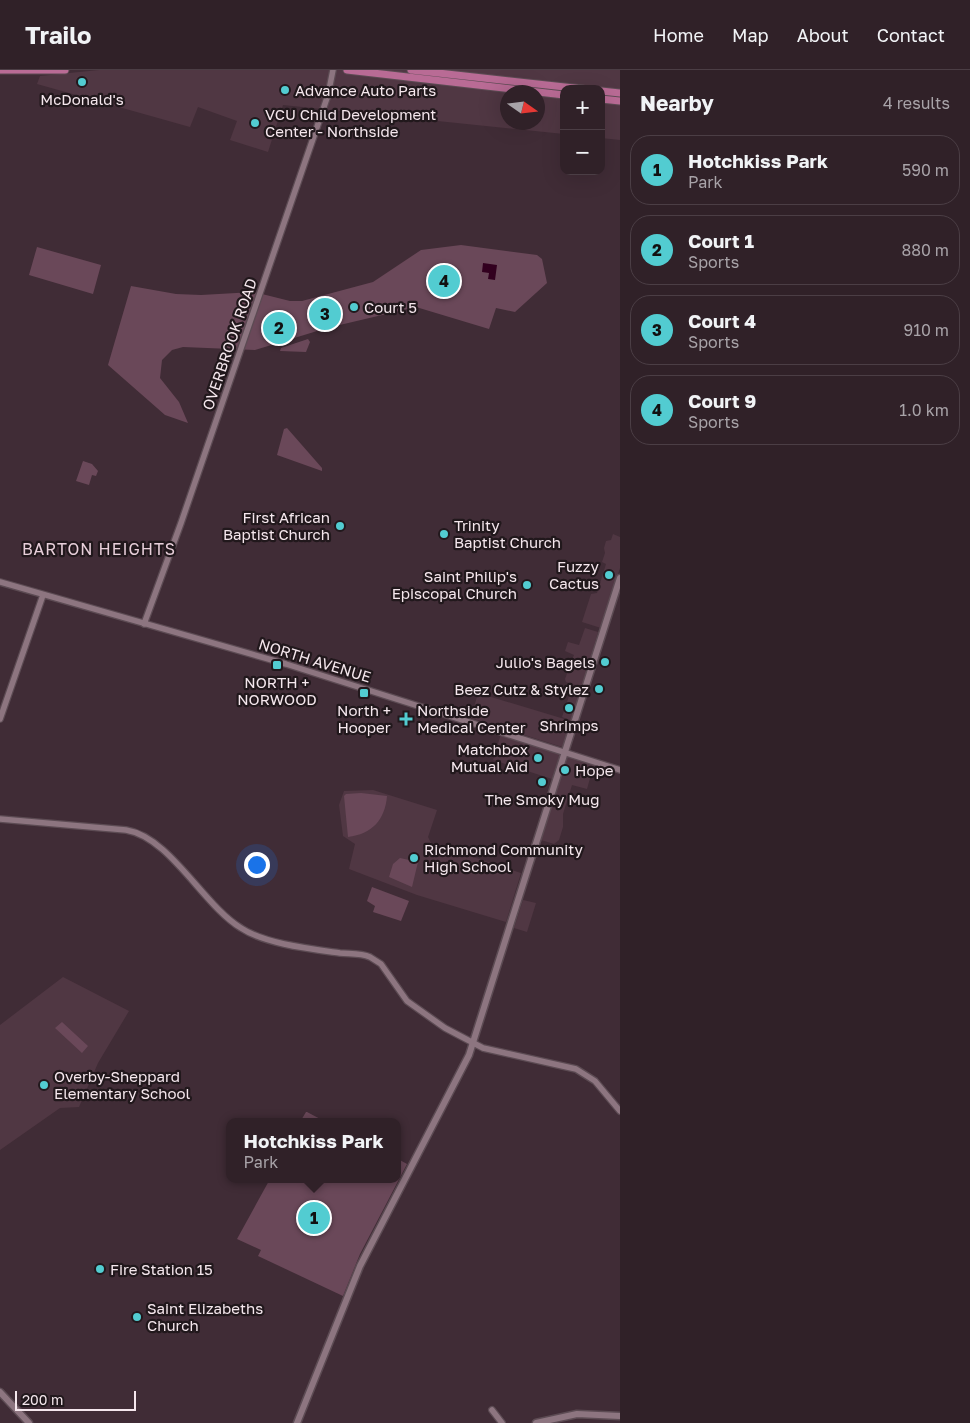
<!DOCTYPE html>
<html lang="en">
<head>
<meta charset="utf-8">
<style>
  body { margin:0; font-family:"Golos Text",sans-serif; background:#382930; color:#f1f3f6 }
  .controls { position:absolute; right:15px; top:15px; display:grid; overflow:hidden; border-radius:10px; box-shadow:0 5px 20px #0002 }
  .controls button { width:45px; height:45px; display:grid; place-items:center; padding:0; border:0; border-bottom:1px solid #4b3e45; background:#302128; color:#f1f3f6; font:25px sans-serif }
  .compass { position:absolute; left:500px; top:15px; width:45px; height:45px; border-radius:50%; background:#302128; box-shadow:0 5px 20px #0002; rotate:104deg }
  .scale { position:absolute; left:15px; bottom:12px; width:121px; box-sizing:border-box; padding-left:5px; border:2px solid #f5e7ed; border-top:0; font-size:14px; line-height:18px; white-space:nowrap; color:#f5e7ed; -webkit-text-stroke:4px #21181c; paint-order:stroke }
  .you { position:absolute; left:256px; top:794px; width:18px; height:18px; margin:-12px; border:4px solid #fff; border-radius:50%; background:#1a73e8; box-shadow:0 0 0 8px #1a73e833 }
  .badge { display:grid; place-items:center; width:32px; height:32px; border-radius:50%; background:#52ccd1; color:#111; font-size:16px; font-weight:700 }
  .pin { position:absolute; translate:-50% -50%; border:2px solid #fff; box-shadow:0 1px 5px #0006 }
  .popup { position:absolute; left:226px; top:1048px; width:175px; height:65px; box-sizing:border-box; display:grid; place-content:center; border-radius:10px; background:#302128; filter:drop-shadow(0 1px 4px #0005); font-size:16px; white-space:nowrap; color:#a8a3a8 }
  .popup b { font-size:19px; color:#f1f3f6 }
  .popup::after { content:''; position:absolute; left:50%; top:100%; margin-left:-10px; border:10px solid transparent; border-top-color:#302128 }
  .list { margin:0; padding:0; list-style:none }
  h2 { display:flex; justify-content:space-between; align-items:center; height:65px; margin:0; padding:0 20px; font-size:21px }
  h2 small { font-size:16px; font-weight:400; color:#a8a3a8 }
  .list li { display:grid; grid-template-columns:32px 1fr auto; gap:15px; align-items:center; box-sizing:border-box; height:70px; margin:0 10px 10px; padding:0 10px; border:1px solid #4b3e45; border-radius:20px }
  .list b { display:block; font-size:19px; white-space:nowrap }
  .list p { margin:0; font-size:16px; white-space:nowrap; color:#a8a3a8 }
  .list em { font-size:16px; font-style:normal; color:#a8a3a8 }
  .map { position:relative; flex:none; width:620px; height:1353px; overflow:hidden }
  header { display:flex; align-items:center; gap:30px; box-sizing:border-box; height:70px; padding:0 25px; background:#302128; border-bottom:1px solid #4b3e45 }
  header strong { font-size:24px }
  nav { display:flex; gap:28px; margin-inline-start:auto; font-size:18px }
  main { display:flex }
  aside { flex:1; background:#302128 }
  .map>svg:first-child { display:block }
  .built { fill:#503743; fill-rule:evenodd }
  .green { fill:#6a4859 }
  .water { fill:#32001f }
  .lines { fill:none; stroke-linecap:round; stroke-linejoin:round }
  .tertiary-casing { stroke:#5c4b53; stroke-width:8 }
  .secondary-casing { stroke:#5c4b53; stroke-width:9 }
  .primary-casing { stroke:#5c4b53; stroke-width:9 }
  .tertiary { stroke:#8d7580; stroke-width:5.5 }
  .secondary { stroke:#8d7580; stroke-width:6 }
  .primary { stroke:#b96b95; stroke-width:7 }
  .poi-dot { fill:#52ccd1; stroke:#21181c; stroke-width:2 }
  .labels { text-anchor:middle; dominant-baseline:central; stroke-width:4.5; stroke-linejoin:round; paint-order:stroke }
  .poi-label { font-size:15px; fill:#f5e7ed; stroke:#21181c; text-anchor:start }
  .street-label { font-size:15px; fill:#f5e7ed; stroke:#21181c }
  .neighbourhood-label { font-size:16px; letter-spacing:1px; fill:#e8cfda; stroke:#21181c }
</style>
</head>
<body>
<header>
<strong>Trailo</strong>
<nav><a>Home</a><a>Map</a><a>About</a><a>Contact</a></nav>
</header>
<main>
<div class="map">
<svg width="620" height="1353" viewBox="0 0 620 1353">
  <rect width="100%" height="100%" fill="#402c36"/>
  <path class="built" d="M99,0h521v70l-19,-2v-49h-37v45l-281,-29 -15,47 -38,-12 7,-19 -39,-14 -8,20 -153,-43 3,-8zM508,22h30v30h-30z
    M613,464l7,3v31l-19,60 -19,-6 9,-28 6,-1 9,-29 -4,-2 3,-9 -1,-5 2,-7 5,-1z
    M585,558l13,4 -16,55 -16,-5 -1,-3 9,-24 -9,-4 3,-9 11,3z
    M571,620l10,3 -9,28 -10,-4z
    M478,623l93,28 -9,26 -91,-29z
    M501,664l59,20 -8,25 -59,-19z
    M568,686l26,8 -7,25 -15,-4 -9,29v13l-4,13 -5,4 -13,-4z
    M373,720l64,20 -9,27 3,6 90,30 -15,49 -89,-27 -68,-26 6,-25 -12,-8 -4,-31 5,-14z
    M523,830l13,3 -9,29 -13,-4z
    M63,907l66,34 -31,52 -19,44 -19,1 -60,42v-125z"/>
  <path class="green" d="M461,175l76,10 5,4 5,24 -32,29 -19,-4 -7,21 -73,-22 -89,21 -72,22 -72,-3 -11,3 -10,10 -2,18 19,24 9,21 -23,-8 -57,-50 23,-79 45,8 25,1 53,-3 36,9h12l71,-19 48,-32z
    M37,177l64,18 -8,29 -64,-19z
    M308,269l2,3 -4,10 -26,-1 1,-3z
    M287,358l35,40v3l-45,-16 7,-26z
    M83,391l9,3 6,7 -2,5 -4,-1 -3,10 -13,-4z
    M361,723l26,3c-2,24 -15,38 -39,41l-4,-41 2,-2z
    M400,788l18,4 -6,25 -23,-10 4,-13z
    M372,817l37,14 -8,20 -28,-9 2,-6 -8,-5z
    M62,952l26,24 -6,7 -27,-25z
    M306,1042h1l19,10h-26z
    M398,1089l9,5 -47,90 -17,42 -85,-40 3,-6 -24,-11 33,-60h128z"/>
  <path class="water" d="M483,193l14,2 -2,15 -7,-1 1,-6 -7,-1z"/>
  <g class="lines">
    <defs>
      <path id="tertiary" d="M0,512l286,82 334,106
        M144,554l37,-101 147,-428 5,-25
        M0,649l43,-124
        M0,749l126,11c44,7 77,75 115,98 24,16 70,21 99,25 10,1 21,0 30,4l11,7 26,37 38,27 38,20 93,21 19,12 25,30
        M492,1340l10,13"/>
      <path id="secondary" d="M0,1322l29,31
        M297,1353l63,-157 109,-211 151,-477
        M536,1353l41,-9 43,2"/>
      <path id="primary" d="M0,0h65
        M347,0l217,25
        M411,0l172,19
        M601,21l19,2
        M601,29l19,2"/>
    </defs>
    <use href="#tertiary" class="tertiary-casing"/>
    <use href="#secondary" class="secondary-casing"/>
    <use href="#primary" class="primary-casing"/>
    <use href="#tertiary" class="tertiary"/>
    <use href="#secondary" class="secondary"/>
    <use href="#primary" class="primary"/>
  </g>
  <g class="poi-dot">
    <circle cx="82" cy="12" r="5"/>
    <circle cx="285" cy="20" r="5"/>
    <circle cx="255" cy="53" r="5"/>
    <circle cx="354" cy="237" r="5"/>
    <circle cx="340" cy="456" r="5"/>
    <circle cx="444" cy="464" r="5"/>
    <circle cx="609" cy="505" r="5"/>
    <circle cx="527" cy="515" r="5"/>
    <circle cx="605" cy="592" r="5"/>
    <rect x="272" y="590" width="10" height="10" rx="2.5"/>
    <circle cx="599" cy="619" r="5"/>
    <rect x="359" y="618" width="10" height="10" rx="2.5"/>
    <circle cx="569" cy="638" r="5"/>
    <path d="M403.5 641.5h5v5h5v5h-5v5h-5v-5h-5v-5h5z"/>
    <circle cx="538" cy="688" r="5"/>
    <circle cx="565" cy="700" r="5"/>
    <circle cx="542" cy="712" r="5"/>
    <circle cx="414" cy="788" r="5"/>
    <circle cx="44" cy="1015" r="5"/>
    <circle cx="100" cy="1199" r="5"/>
    <circle cx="137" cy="1247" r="5"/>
  </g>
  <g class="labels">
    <g class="poi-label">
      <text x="295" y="20">Advance Auto Parts</text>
      <text x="82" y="29" text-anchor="middle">McDonald's</text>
      <text x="265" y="44">VCU Child Development<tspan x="265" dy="17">Center - Northside</tspan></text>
      <text x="364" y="237">Court 5</text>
      <text x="330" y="447" text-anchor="end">First African<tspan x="330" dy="17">Baptist Church</tspan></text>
      <text x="454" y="455">Trinity<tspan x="454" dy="17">Baptist Church</tspan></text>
      <text x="599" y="496" text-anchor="end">Fuzzy<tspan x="599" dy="17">Cactus</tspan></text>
      <text x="517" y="506" text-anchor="end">Saint Philip's<tspan x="517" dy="17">Episcopal Church</tspan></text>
      <text x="595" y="592" text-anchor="end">Julio's Bagels</text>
      <text x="277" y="612" text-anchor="middle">NORTH +<tspan x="277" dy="17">NORWOOD</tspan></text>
      <text x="589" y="619" text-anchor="end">Beez Cutz &amp; Stylez</text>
      <text x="364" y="640" text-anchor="middle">North +<tspan x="364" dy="17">Hooper</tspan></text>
      <text x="417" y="640">Northside<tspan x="417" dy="17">Medical Center</tspan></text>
      <text x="569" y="655" text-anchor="middle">Shrimps</text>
      <text x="528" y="679" text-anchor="end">Matchbox<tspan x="528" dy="17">Mutual Aid</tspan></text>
      <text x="575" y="700">Hope</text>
      <text x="542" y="729" text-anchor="middle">The Smoky Mug</text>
      <text x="424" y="779">Richmond Community<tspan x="424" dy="17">High School</tspan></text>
      <text x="54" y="1006">Overby-Sheppard<tspan x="54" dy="17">Elementary School</tspan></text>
      <text x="110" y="1199">Fire Station 15</text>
      <text x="147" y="1238">Saint Elizabeths<tspan x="147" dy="17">Church</tspan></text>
    </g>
    <g class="street-label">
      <text transform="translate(229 274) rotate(-71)">OVERBROOK ROAD</text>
      <text transform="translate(315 590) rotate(17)">NORTH AVENUE</text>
    </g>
    <g class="neighbourhood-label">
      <text x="99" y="479">BARTON HEIGHTS</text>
    </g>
  </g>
</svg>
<div class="controls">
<button>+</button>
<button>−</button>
</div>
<svg class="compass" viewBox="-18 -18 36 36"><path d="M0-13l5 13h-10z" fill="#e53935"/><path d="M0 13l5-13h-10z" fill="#a8a3a8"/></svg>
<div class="scale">200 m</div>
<div class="you"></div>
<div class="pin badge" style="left:314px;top:1148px">1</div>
<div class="popup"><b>Hotchkiss Park</b>Park</div>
<div class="pin badge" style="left:279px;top:258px">2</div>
<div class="pin badge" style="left:325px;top:244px">3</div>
<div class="pin badge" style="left:444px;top:211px">4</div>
</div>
<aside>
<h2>Nearby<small>4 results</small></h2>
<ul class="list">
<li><span class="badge">1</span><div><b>Hotchkiss Park</b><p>Park</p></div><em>590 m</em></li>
<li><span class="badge">2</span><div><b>Court 1</b><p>Sports</p></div><em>880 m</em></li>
<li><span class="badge">3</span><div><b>Court 4</b><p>Sports</p></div><em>910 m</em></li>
<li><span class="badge">4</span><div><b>Court 9</b><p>Sports</p></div><em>1.0 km</em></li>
</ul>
</aside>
</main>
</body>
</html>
